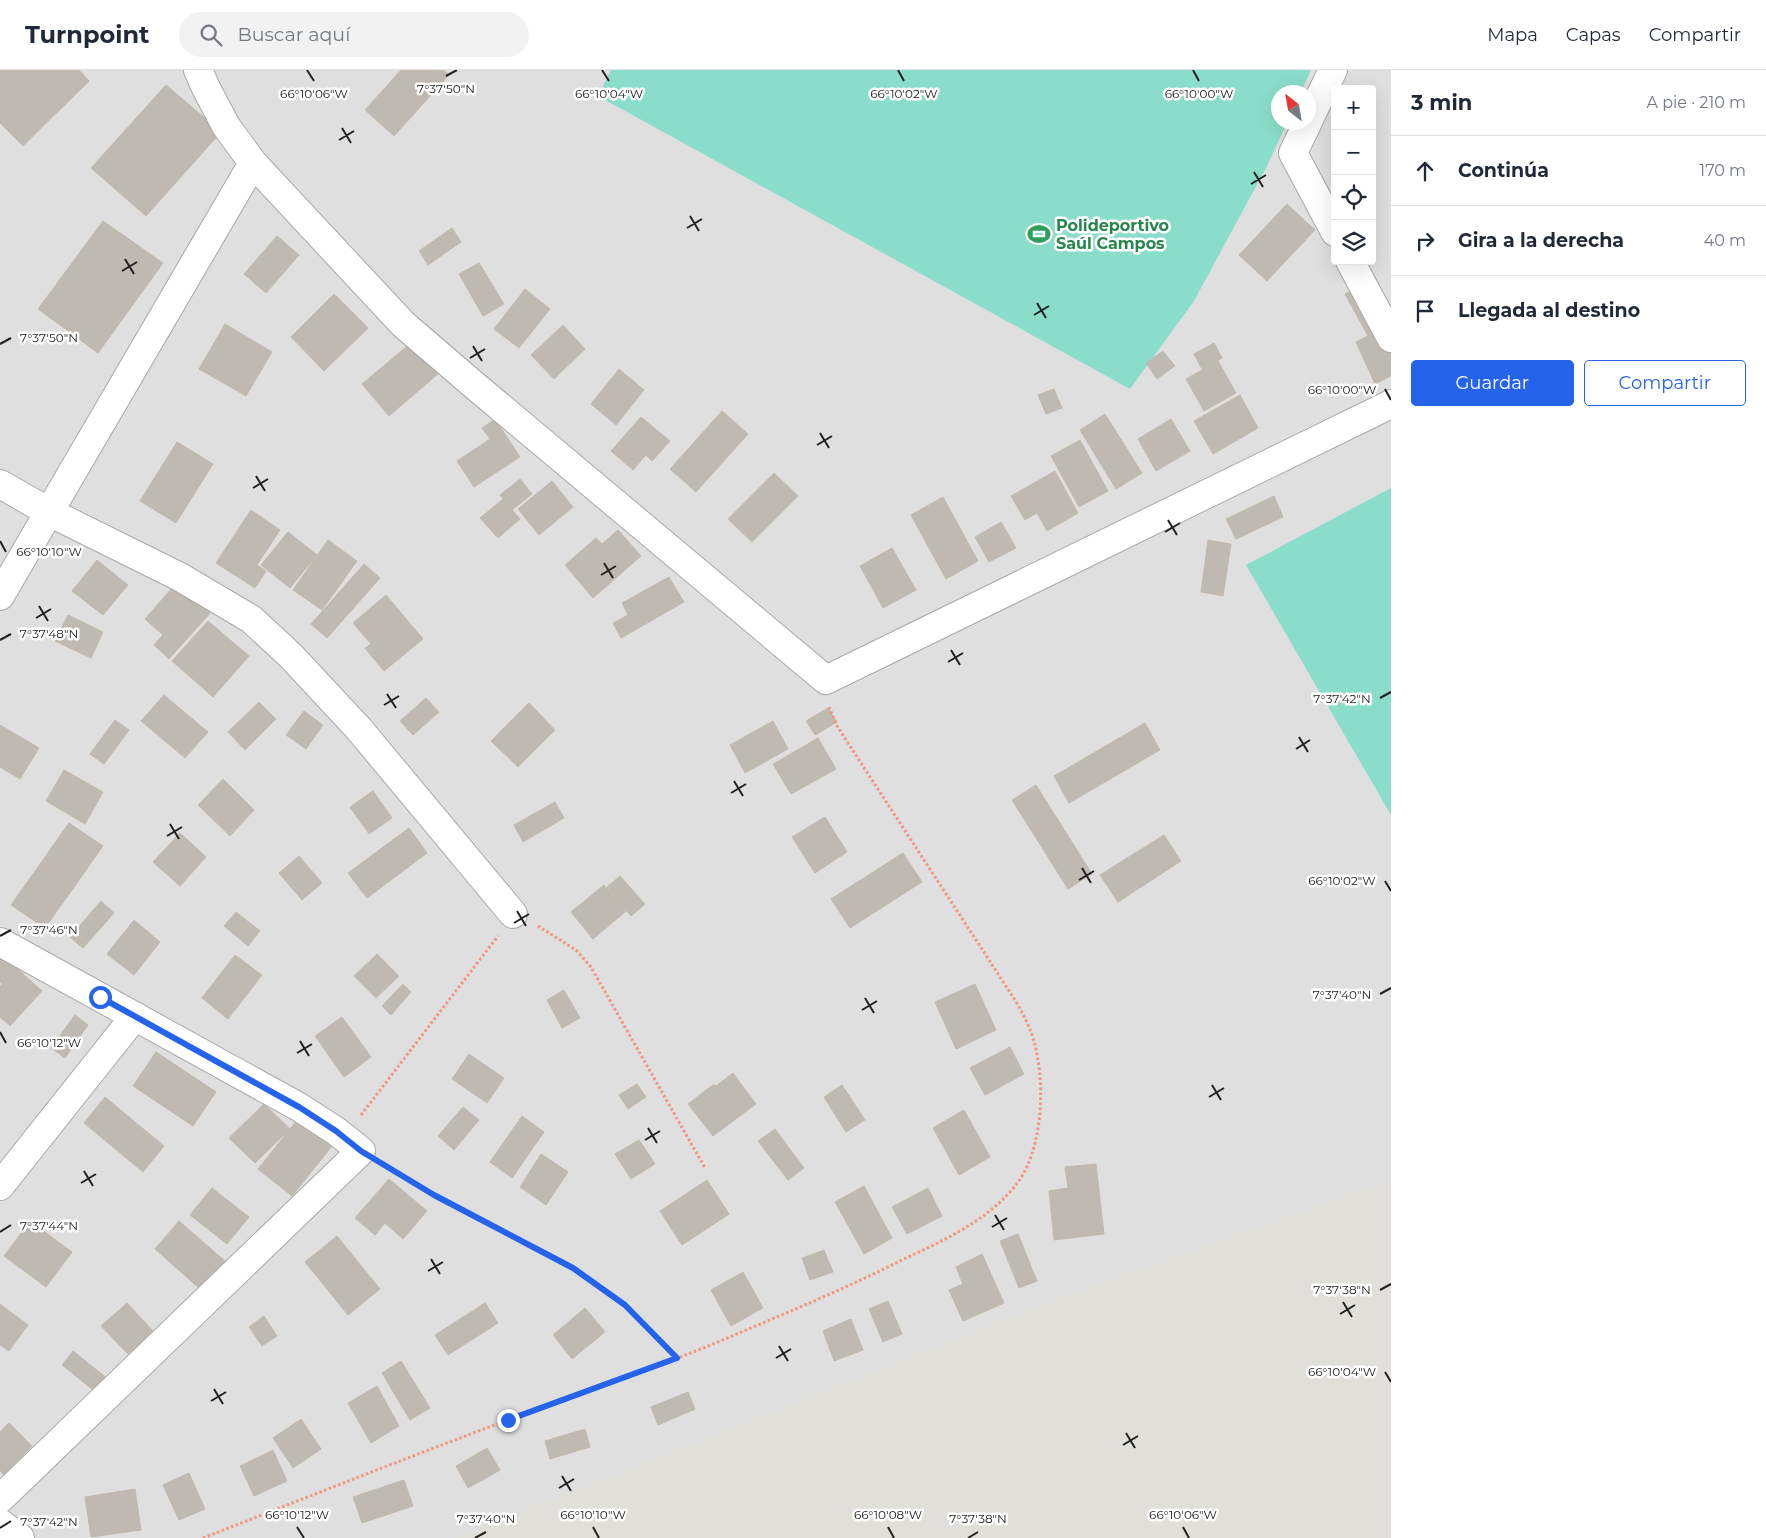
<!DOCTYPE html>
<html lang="es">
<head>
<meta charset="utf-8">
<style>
  body { margin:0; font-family:Montserrat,sans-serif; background:#f2f2f3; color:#1f2937 }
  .controls { position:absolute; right:15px; top:15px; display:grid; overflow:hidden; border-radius:5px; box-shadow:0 5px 20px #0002 }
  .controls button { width:45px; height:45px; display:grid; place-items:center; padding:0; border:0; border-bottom:1px solid #e0e1e3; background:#fff; color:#1f2937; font:25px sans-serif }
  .compass { position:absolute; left:1271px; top:15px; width:45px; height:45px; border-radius:50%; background:#fff; box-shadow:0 5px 20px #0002; rotate:329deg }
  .stop { position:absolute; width:15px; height:15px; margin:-11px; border:4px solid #2563eb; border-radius:50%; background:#fff }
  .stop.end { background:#2563eb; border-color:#fff; box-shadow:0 1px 5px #0008 }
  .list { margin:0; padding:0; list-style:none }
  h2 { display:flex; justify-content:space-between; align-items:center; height:65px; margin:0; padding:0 20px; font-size:21px }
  h2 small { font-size:16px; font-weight:400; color:#747a83 }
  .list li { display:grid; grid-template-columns:32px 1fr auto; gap:15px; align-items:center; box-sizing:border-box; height:70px; padding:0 20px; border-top:1px solid #e0e1e3 }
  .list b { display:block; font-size:19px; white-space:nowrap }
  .list em { font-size:16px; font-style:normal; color:#747a83 }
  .actions { display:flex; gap:10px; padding:15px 20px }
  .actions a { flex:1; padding:11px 0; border:1px solid #2563eb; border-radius:5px; text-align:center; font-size:18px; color:#2563eb }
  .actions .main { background:#2563eb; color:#fff }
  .icon { flex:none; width:28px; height:28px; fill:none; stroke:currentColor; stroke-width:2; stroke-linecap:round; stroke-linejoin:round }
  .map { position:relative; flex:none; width:1391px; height:1468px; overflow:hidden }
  header { display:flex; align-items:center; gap:30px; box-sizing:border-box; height:70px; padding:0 25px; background:#fff; border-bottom:1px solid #e0e1e3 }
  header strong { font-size:24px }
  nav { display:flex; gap:28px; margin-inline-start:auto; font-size:18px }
  .search { width:350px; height:45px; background:#f2f2f3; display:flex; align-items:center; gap:12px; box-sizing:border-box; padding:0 18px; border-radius:28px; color:#747a83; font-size:19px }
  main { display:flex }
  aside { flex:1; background:#fff }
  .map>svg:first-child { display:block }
  .residential { fill:#dfdfdf; fill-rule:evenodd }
  .airport { fill:#e0dfda }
  .pitch { fill:#8addc8 }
  .building { fill:#beb9b1; stroke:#c3b9ab }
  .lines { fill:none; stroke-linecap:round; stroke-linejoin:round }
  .street-casing { stroke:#a8a8a8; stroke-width:30 }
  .path { stroke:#f59476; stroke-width:3; stroke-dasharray:2.5 2.5; stroke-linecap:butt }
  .street { stroke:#fff; stroke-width:28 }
  .route { stroke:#2563eb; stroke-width:6 }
  .ticks { fill:none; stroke:#212121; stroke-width:2 }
  .labels { text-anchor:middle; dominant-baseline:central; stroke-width:5; stroke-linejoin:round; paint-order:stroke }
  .leisure-label { font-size:16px; font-weight:bold; fill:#27864d; stroke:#fff; text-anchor:start }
  .ticks-label { font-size:12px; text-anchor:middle; fill:#212121; stroke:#fff; stroke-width:5; stroke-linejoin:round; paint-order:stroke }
</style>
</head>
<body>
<header>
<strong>Turnpoint</strong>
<div class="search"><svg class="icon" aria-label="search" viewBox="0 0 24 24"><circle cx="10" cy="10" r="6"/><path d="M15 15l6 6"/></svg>Buscar aquí</div>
<nav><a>Mapa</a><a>Capas</a><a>Compartir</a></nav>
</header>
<main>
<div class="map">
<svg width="1391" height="1468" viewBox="0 0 1391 1468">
  <rect width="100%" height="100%" fill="#f1f0e9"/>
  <path class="residential" d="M0,0h1391v1468h-1391zM1335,19h37v172h-37zM1278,22h30v30h-30z"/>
  <path class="airport" d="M1391,1110v358h-936l613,-243z"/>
  <path class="pitch" d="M611,0h700l-10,22h-23v30l9,1 -20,43 -73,135 -64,88 -532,-293z
    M1391,418v327l-145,-250z"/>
  <path class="building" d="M0,0h79l10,11 -66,65 -23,-23z
    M401,0h42l6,5 -55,61 -29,-26z
    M166,15l55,47 -75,84 -55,-48z
    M1287,134l28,26 -48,51 -28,-26z
    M103,151l60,42 -65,90 -60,-44z
    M452,158l9,14 -33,23 -9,-14z
    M277,166l22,19 -33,38 -22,-19z
    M479,193l25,41 -21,12 -24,-42z
    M1360,216l23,42 -15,8 -23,-42z
    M525,219l25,20 -31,39 -25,-19z
    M334,224l34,34 -44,43 -33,-34z
    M225,254l47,28 -26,44 -47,-27z
    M563,255l22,24 -31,30 -23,-24z
    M1383,258l8,14v34l-16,8 -19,-42z
    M412,272l27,31 -50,43 -27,-32z
    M1214,273l8,15 -20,11 -8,-15z
    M1163,281l12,15 -18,13 -11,-16z
    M1218,291l18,32 -32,18 -18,-32z
    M619,299l25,21 -28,35 -25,-21z
    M1054,319l8,19 -16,6 -8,-19z
    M1240,325l18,33 -45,26 -19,-33z
    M722,341l26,23 -52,58 -26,-23z
    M1105,344l37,59 -26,16 -36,-59z
    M641,347l29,24 -18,20 -6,-6 -13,15 -22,-19z
    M495,349l25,38 -46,30 -17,-26 33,-22 -8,-11z
    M1171,349l19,32 -34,20 -18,-32z
    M1080,370l28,51 -29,16 -28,-51z
    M177,372l36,22 -37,59 -36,-22z
    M1055,401l23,42 -31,18 -10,-18 -12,7 -14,-24z
    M774,403l24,23 -46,46 -24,-23z
    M520,409l12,15 -20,16 -12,-15z
    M552,411l21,26 -34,28 -21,-26z
    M1274,426l9,21 -47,22 -10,-20z
    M943,427l35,64 -32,18 -35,-64z
    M503,429l17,20 -22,19 -18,-20z
    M251,440l29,20 -23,35 9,6 -11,17 -39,-25z
    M1001,452l15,26 -27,14 -14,-25z
    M618,460l23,26 -48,42 -28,-33 31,-27 6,6z
    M288,462l29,23 -27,33 -29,-23z
    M328,470l29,21 -35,49 -29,-20z
    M1208,470l23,4 -8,52 -22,-4z
    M892,478l24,42 -33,18 -23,-42z
    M97,490l31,25 -25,30 -31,-24z
    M364,494l16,14 -53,60 -16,-14z
    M669,507l15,25 -63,36 -8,-15 15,-8 -6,-12z
    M178,511l34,30 -43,48 -15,-14 9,-10 -18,-16z
    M386,525l37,44 -39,32 -19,-23 6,-4 -18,-21z
    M68,545l35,17 -12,26 -36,-17z
    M208,551l41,35 -36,41 -41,-36z
    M164,625l44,37 -23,26 -44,-37z
    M426,628l13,14 -26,23 -13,-14z
    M259,632l17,17 -31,31 -17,-18z
    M529,633l26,27 -37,37 -27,-26z
    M828,638l9,14 -22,13 -9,-14z
    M304,641l19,14 -17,24 -20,-14z
    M115,650l14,10 -25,34 -14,-10z
    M773,651l15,28 -43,24 -15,-28z
    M1145,653l15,27 -91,53 -15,-27z
    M0,655l39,23 -19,31 -20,-12z
    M818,668l18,31 -45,25 -18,-30z
    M64,700l39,22 -18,32 -39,-23z
    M223,709l31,31 -24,26 -32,-31z
    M1036,715l56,89 -24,15 -56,-89z
    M373,721l19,27 -23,16 -19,-27z
    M555,732l9,16 -41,24 -9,-17z
    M825,747l22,35 -32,21 -23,-36z
    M69,753l34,23 -58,82 -34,-23z
    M409,758l18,25 -60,45 -19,-25z
    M180,763l26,24 -26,29 -27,-24z
    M1164,765l17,26 -63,41 -18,-27z
    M903,783l19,29 -72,46 -19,-29z
    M299,786l23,27 -20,17 -23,-27z
    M620,806l25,28 -14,12 -24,-29z
    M604,815l22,26 -33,28 -22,-27z
    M101,831l13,12 -31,35 -13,-11z
    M236,842l24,19 -12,15 -24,-20z
    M134,850l26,22 -26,33 -27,-21z
    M377,884l22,22 -23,22 -22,-22z
    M235,885l27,20 -34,44 -26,-21z
    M3,886l39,35 -32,35 -10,-9v-31l2,-2 -2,-2v-22z
    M403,914l8,8 -20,23 -9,-9z
    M975,914l21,46 -40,19 -21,-47z
    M564,920l16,28 -18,10 -15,-28z
    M75,945l13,10 -23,33 -14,-10z
    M342,947l29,40 -27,20 -29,-41z
    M1010,977l14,27 -39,21 -15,-27z
    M156,982l60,40 -23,34 -60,-40z
    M469,984l35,24 -17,25 -35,-24z
    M733,1003l23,31 -43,32 -25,-32 26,-20 2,2z
    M637,1014l9,13 -18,12 -9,-14z
    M842,1015l23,35 -19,12 -22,-35z
    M105,1027l59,49 -21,26 -59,-49z
    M264,1034l26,25 -35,34 -26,-25z
    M463,1037l16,13 -25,30 -16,-14z
    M964,1040l26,47 -31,18 -26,-47z
    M522,1046l22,16 -32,46 -22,-16z
    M298,1049l34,27 -40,50 -34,-27z
    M775,1059l29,39 -16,12 -30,-39z
    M639,1070l16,24 -24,15 -16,-25z
    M541,1084l27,18 -22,33 -26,-18z
    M1096,1094l8,70 -50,6 -5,-49 19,-3 -3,-21z
    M389,1109l38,32 -24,28 -18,-16 -10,12 -20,-17z
    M707,1110l22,34 -47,31 -22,-34z
    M864,1116l28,52 -28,16 -29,-52z
    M212,1118l37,29 -22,27 -37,-29z
    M928,1118l14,28 -35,18 -15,-27z
    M30,1151l42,31 -26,35 -42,-31z
    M179,1151l46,40 -25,28 -45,-40z
    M1018,1164l19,47 -18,7 -19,-47z
    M337,1166l43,53 -32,26 -43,-53z
    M824,1180l9,22 -23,8 -8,-22z
    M982,1184l22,49 -41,18 -14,-31 14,-6 -7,-17z
    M743,1202l20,36 -32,18 -20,-36z
    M888,1231l14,33 -19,8 -14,-33z
    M127,1233l26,28 -25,23 -27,-28z
    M485,1233l13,20 -50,32 -13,-20z
    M0,1234l28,21 -19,26 -9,-6z
    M585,1238l20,24 -33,27 -19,-24z
    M264,1246l13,20 -15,10 -13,-19z
    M851,1249l12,31 -29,11 -11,-30z
    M73,1281l35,28 -11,14 -35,-28z
    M401,1291l29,47 -20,12 -28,-47z
    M377,1316l22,40 -28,17 -23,-40z
    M688,1322l7,17 -37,16 -7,-18z
    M301,1349l20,30 -28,19 -20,-30z
    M9,1353l23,23 -28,29 -4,-4v-39z
    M585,1359l5,18 -40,12 -5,-18z
    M487,1378l13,22 -32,18 -12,-22z
    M273,1380l14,31 -33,15 -14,-30z
    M189,1403l16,36 -26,11 -16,-35z
    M404,1410l9,26 -51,17 -9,-26z
    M135,1419l6,41 -50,7 -6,-40z"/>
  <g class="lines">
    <defs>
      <path id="street" d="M198,0l8,18 20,38 27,37 150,161 71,61 352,295 565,-276
        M1308,51l25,-51
        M1308,52l-15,31 42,79
        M1350,191l41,77
        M0,414l49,28 131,65 71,42 40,37 68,73 154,185
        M0,526l253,-433
        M0,872l299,165 37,24 25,20 -361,348
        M0,1116l135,-170
        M0,1453l20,15"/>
    </defs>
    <use href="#street" class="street-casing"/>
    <path class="path" d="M538,856l38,24 15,17 114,201
      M361,1045l137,-179
      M383,1094c37,23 74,43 113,63 36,19 74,36 106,60 28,21 51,47 75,71
      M203,1468c102,-40 203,-80 305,-118 51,-19 103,-37 154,-56 46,-17 91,-37 136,-56 35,-15 70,-31 104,-48 40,-19 84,-38 113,-74 26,-31 30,-92 22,-131 -3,-20 -12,-38 -22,-55l-178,-274 -8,-19"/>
    <use href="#street" class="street"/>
  </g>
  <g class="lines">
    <path class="route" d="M100,927l199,110 37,24 25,20 73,44 139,73 52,37 52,53 -169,62"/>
  </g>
  <path class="ticks" d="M307,0l7,11M602,0l7,11M898,0l6,11M1193,0l6,11M446,6l11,-6M342,58l9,15M339,70l15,-9M1254,102l9,15M1251,114l15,-9M690,146l9,15M687,158l15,-9M125,189l9,15M122,201l15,-9M1037,233l9,15M1034,245l15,-9M0,274l11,-6M473,276l9,15M470,288l15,-9M1385,319l6,11M820,363l9,15M817,375l15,-9M256,406l9,15M253,418l15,-9M1168,450l9,15M1165,462l15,-9M0,471l6,11M604,493l9,15M601,505l15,-9M39,536l9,15M36,548l15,-9M0,570l11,-6M951,580l9,15M948,592l15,-9M387,624l9,14M1380,628l11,-6M384,635l15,-9M1299,667l9,15M1296,679l14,-9M734,711l9,15M731,723l15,-9M170,754l9,15M167,766l15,-9M1082,798l9,15M1079,810l15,-9M1385,811l6,10M517,841l9,15M514,853l15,-9M0,866l11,-6M1380,924l11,-6M865,928l9,15M862,940l15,-9M0,962l6,11M300,971l9,15M297,983l15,-9M1212,1015l9,15M1209,1027l15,-9M648,1058l9,15M645,1070l15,-9M84,1101l9,15M81,1113l15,-9M995,1145l9,15M992,1157l15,-9M0,1162l11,-7M431,1189l9,15M428,1201l15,-9M1380,1220l11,-6M1343,1232l9,15M1340,1244l15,-9M779,1276l9,15M776,1288l15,-9M1385,1302l6,10M214,1319l9,15M211,1331l15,-9M1126,1363l9,15M1123,1375l15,-9M562,1406l9,15M559,1418l15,-9M297,1457l7,11M593,1457l6,11M888,1457l6,11M1183,1457l6,11M0,1458l11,-7M475,1468l11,-6M968,1468l10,-6"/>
  <defs>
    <symbol id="stadium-bare" viewBox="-9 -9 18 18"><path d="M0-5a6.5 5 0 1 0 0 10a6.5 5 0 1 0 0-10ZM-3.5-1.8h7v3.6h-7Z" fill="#2e9e5b" stroke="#fff" stroke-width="2.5" paint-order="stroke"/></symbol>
  </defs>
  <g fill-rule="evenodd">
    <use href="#stadium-bare" x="1023" y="148" width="32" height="32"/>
  </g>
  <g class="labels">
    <g class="leisure-label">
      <text x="1056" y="155">Polideportivo<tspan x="1056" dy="18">Saúl Campos</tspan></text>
    </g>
  </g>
  <g class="ticks-label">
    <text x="446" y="23">7°37'50"N</text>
    <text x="609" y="28">66°10'04"W</text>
    <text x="314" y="28">66°10'06"W</text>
    <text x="904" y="28">66°10'02"W</text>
    <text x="1199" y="28">66°10'00"W</text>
    <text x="49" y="272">7°37'50"N</text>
    <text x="1342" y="324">66°10'00"W</text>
    <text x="49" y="486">66°10'10"W</text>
    <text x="49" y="568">7°37'48"N</text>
    <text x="1342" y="633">7°37'42"N</text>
    <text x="1342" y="815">66°10'02"W</text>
    <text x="49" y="864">7°37'46"N</text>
    <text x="1342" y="929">7°37'40"N</text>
    <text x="49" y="977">66°10'12"W</text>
    <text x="49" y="1160">7°37'44"N</text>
    <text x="1342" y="1224">7°37'38"N</text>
    <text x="1342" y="1306">66°10'04"W</text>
    <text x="297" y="1449">66°10'12"W</text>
    <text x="593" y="1449">66°10'10"W</text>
    <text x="888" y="1449">66°10'08"W</text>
    <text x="1183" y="1449">66°10'06"W</text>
    <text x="486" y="1453">7°37'40"N</text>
    <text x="978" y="1453">7°37'38"N</text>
    <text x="49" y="1456">7°37'42"N</text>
  </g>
</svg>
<div class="controls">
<button>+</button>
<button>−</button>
<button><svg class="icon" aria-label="locate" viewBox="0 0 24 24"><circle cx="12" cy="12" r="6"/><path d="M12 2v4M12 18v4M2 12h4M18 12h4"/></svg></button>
<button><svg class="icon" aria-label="layers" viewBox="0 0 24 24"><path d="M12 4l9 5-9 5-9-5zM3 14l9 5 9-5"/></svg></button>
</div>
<svg class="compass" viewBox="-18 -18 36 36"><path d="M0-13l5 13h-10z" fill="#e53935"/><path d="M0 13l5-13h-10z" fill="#747a83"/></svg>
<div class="stop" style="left:100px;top:927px"></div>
<div class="stop end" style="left:508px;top:1350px"></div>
</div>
<aside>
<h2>3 min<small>A pie · 210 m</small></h2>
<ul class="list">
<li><svg class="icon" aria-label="ahead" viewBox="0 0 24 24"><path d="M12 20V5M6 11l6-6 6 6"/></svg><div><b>Continúa</b></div><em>170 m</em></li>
<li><svg class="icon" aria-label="right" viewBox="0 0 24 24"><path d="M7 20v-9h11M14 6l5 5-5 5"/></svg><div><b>Gira a la derecha</b></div><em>40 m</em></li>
<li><svg class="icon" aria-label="arrive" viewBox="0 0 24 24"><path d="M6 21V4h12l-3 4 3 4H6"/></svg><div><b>Llegada al destino</b></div></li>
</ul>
<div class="actions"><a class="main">Guardar</a><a>Compartir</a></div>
</aside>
</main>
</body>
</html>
